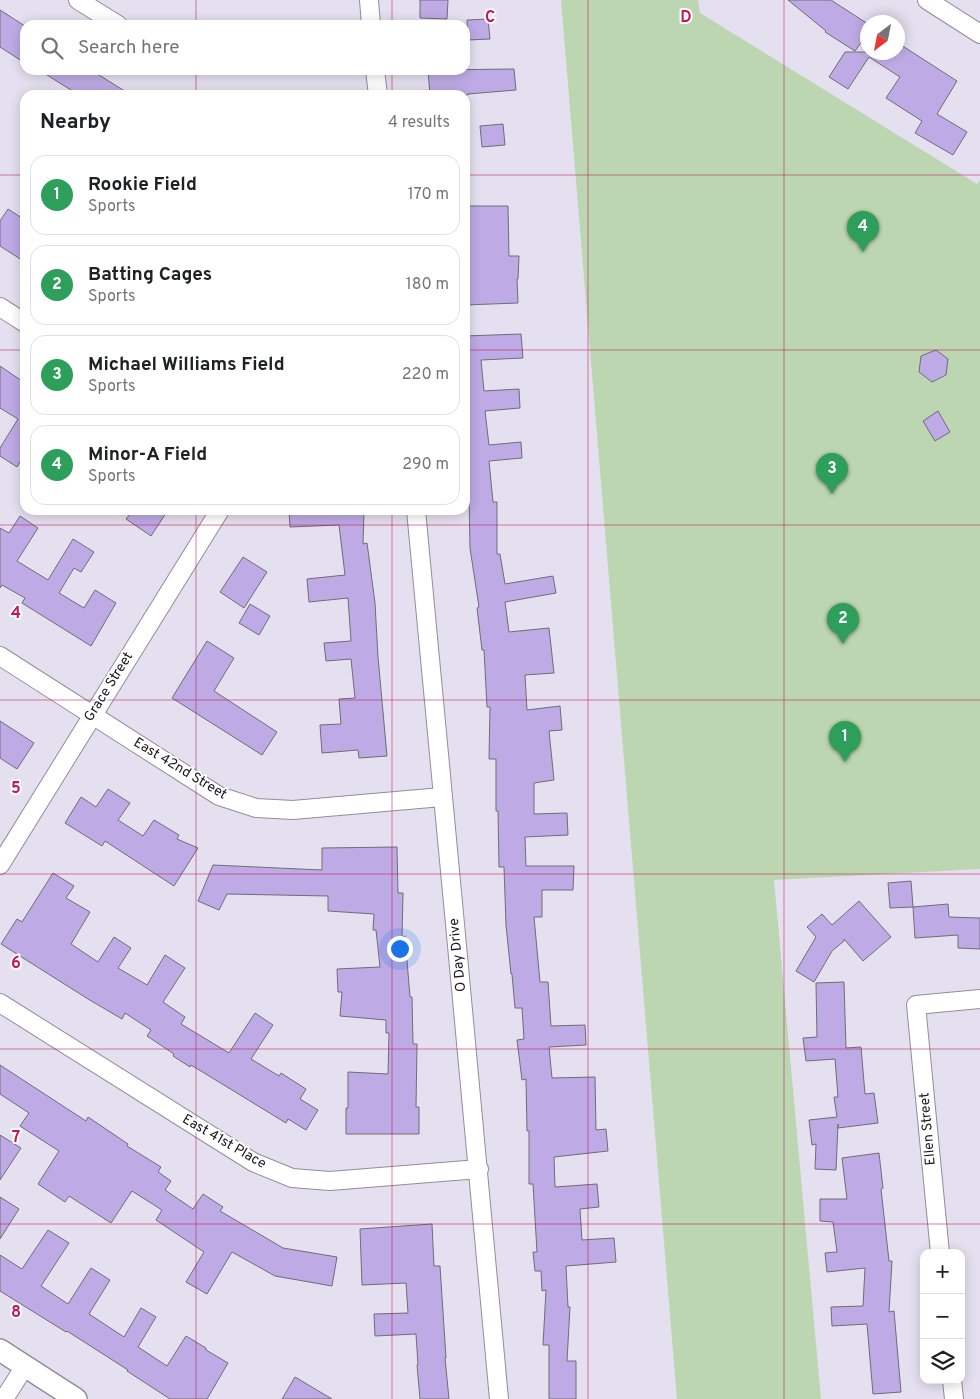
<!DOCTYPE html>
<html lang="en">
<head>
<meta charset="utf-8">
<style>
  body { margin:0; font-family:Overpass,sans-serif; background:#f6f6f6; color:#202124 }
  .controls { position:absolute; right:15px; bottom:15px; display:grid; overflow:hidden; border-radius:10px; box-shadow:0 2px 12px #0003 }
  .controls button { width:45px; height:45px; display:grid; place-items:center; padding:0; border:0; border-bottom:1px solid #e0e0e0; background:#fff; color:#202124; font:25px sans-serif }
  .compass { position:absolute; left:860px; top:15px; width:45px; height:45px; border-radius:50%; background:#fff; box-shadow:0 2px 12px #0003; rotate:212deg }
  .you { position:absolute; left:399px; top:948px; width:18px; height:18px; margin:-12px; border:4px solid #fff; border-radius:50%; background:#1a73e8; box-shadow:0 0 0 8px #1a73e833 }
  .badge { display:grid; place-items:center; width:32px; height:32px; border-radius:50%; background:#7c3aed; color:#fff; font-size:16px; font-weight:700 }
  .pin { position:absolute; translate:-50% -41px; filter:drop-shadow(0 1px 2px #0008) }
  .pin::after { content:''; position:absolute; top:26px; width:18px; height:15px; background:inherit; clip-path:polygon(0 0,100% 0,50% 100%) }
  .list { margin:0; padding:0; list-style:none }
  h2 { display:flex; justify-content:space-between; align-items:center; height:65px; margin:0; padding:0 20px; font-size:21px }
  h2 small { font-size:16px; font-weight:400; color:#757577 }
  .list li { display:grid; grid-template-columns:32px 1fr auto; gap:15px; align-items:center; box-sizing:border-box; height:80px; margin:0 10px 10px; padding:0 10px; border:1px solid #e0e0e0; border-radius:15px }
  .list b { display:block; font-size:19px; white-space:nowrap }
  .list p { margin:0; font-size:16px; white-space:nowrap; color:#757577 }
  .list em { font-size:16px; font-style:normal; color:#757577 }
  .icon { flex:none; width:28px; height:28px; fill:none; stroke:currentColor; stroke-width:2; stroke-linecap:round; stroke-linejoin:round }
  .map { position:relative; flex:none; width:980px; height:1399px; overflow:hidden }
  .search { position:absolute; background:#fff; box-shadow:0 2px 12px #0003; left:20px; top:20px; width:450px; height:55px; display:flex; align-items:center; gap:12px; box-sizing:border-box; padding:0 18px; border-radius:15px; color:#757577; font-size:19px }
  .panel { position:absolute; background:#fff; box-shadow:0 2px 12px #0003; left:20px; top:90px; width:450px; height:425px; border-radius:15px }
  .map>svg:first-child { display:block }
  .green { fill:#bbd6b0 }
  .building { fill:#beaae4; stroke:#706c79 }
  .lines { fill:none; stroke-linecap:round; stroke-linejoin:round }
  .minor-casing { stroke:#928d9b; stroke-width:20 }
  .tertiary-casing { stroke:#928d9b; stroke-width:24 }
  .minor { stroke:#fff; stroke-width:18 }
  .tertiary { stroke:#fff; stroke-width:21 }
  .grid { fill:none; stroke:#c2185b; stroke-width:1; stroke-opacity:0.55 }
  .labels { text-anchor:middle; dominant-baseline:central; stroke-width:4; stroke-linejoin:round; paint-order:stroke }
  .street-label { font-size:14px; fill:#1b191f; stroke:#fff }
  .grid-label { font-size:16px; text-anchor:middle; font-weight:bold; fill:#c2185b; stroke:#fff; stroke-width:4; stroke-linejoin:round; paint-order:stroke }
</style>
</head>
<body>
<div class="map">
<svg width="980" height="1399" viewBox="0 0 980 1399">
  <rect width="100%" height="100%" fill="#e5e0ef"/>
  <path class="green" d="M561,0h137l2,13 277,171 3,-4v689l-206,11 47,519h-144z"/>
  <path class="building" d="M420,0h28l-1,19 -27,-1z
    M788,0h43l37,24v9l-13,18 -30,-19 1,-1z
    M0,10l25,16v37l-25,-16z
    M488,19l2,20 -22,1 -1,-20z
    M898,43l59,38 -20,33 30,18 -14,23 -38,-22 7,-12 -36,-23 14,-21 -31,-20 -21,32 -19,-12 16,-25h53z
    M514,69l2,21 -48,4v1h-38l-2,-25z
    M39,70h52l40,25h-52z
    M503,124l2,21 -23,2 -2,-21z
    M465,206h43l1,50h10l-1,23h-1l1,24 -53,2z
    M8,209l17,11v42l-25,-16v-25z
    M521,334l2,24 -42,2 3,31 35,-2 1,19 -35,3 4,34 32,-3 1,16 -33,3 4,41h4v52h3l5,30 48,-8 3,17 -51,9 4,30 40,-4 5,45 -29,2 2,35 33,-4 2,24 -13,1 5,49 -20,3v31l33,-1 1,22 -43,2 1,29h48l-1,24h-31v27h-8l6,65h8l3,44 34,-1 1,20 -37,2 3,31 43,-1 1,53 10,-1 2,22 -54,6 1,30 42,-3 2,23 -19,2 2,31 32,-2 2,24 -50,4 2,41h2l-3,54h9v38h-27v-54h-6l3,-55 -4,1 -1,-20h-6l-2,-19h4l-4,-68h-4v-53h-2l-1,-52 -4,1 -5,-40 7,-1 -2,-31h-7l-3,-34h-1l-5,-49 -2,-58h-5l-1,-56h-2v-52h-7l1,-52h-3l-3,-57h-2l-5,-42 2,-1 -9,-59 -1,-52h-3l-1,-12v-148z
    M936,350l12,9 -2,16 -14,7 -13,-10 2,-16z
    M0,366l25,17v70l-8,14 -17,-11v-8l18,-29 -18,-11z
    M938,411l12,21 -15,9 -12,-20z
    M133,510h35l-17,26 -25,-17z
    M289,510h75l-1,34 4,-1 8,60 3,54 9,99 -28,2 -1,-8 -36,3 -2,-28 21,-1 -2,-25 16,-1 -4,-39 -25,2 -2,-18 27,-2 -3,-43 -39,4 -2,-23 38,-4 -6,-50 -49,2z
    M20,516l18,12 -21,33 31,19 25,-41 21,13 -13,20 -7,-4 -15,25 25,15 11,-18 21,13 -25,43 -69,-43 3,-5 -23,-13 -2,3v-60l9,5z
    M243,557l24,15 -23,36 -24,-16z
    M250,604l20,12 -11,19 -20,-12z
    M207,641l27,17 -20,33 63,41 -15,23 -90,-57z
    M0,721l34,22 -17,26 -17,-11z
    M108,789l22,14 -12,17 25,16 11,-16 25,15 -2,4 21,9 -24,38 -69,-45 -3,5 -37,-23 16,-26 15,10z
    M397,847l1,46h5l-1,44 3,-1 5,61h2l1,47h4l-1,63h3v27h-73v-26h2v-36l40,2 1,-41h-3v-13l-46,-4 2,-24h-4l-1,-23 43,-2 -4,-37h-3l1,-16 -46,-3v-15l-101,-2 -8,16 -21,-9 15,-36 109,5v-22z
    M53,873l21,13 -8,12 24,14 -19,32 27,18 16,-25 17,11 -13,20 29,17 18,-30 20,13 -22,34 22,15 -4,7 48,29 26,-40 18,12 -22,34 28,17 2,-3 25,16 -6,10 18,11 -12,20 -18,-11 -2,4 -95,-58 -1,2 -17,-11 1,-2 -27,-18 4,-6 -26,-17 -3,6 -34,-20 -87,-55 16,-25 5,3z
    M911,881l2,26 35,-3 1,13 31,1v31l-22,-1v-13l-43,3 -2,-31 -23,1 -2,-25z
    M859,901l32,36 -28,24 -19,-22v2l-12,10 -18,31 -18,-11 20,-34 -9,-10 15,-13 10,11z
    M844,982l2,66 15,-1 4,47 9,-1 4,30 -40,5v-4l-2,46 -21,-1 1,-25 -4,1 -3,-25 28,-3 -3,-20h4l-3,-38 -29,2 -3,-23 14,-1 -1,-54z
    M0,1065l86,56 2,-4 40,27 -1,2 34,21 -3,5 13,9 -6,9 28,19 10,-15 20,13 -3,4 63,37 54,9 -5,29 -57,-10 -43,-24 -25,42 -21,-12 18,-30 -48,-32 6,-10 -30,-19 -21,32 -42,-27 -4,6 -27,-18 21,-33 -39,-25 9,-13 -29,-19z
    M0,1135l21,13 -21,32z
    M879,1153l4,35 -2,1 8,72h3l-3,51 5,-1 7,81 -28,2 -6,-70 -35,2 -1,-19 32,-1 2,-38 -38,4 -2,-19 12,-1 -4,-30 -13,-1v-22h27l-5,-41z
    M0,1197l19,12 -19,30z
    M432,1224l2,42h6l6,92h-1l4,41h-29l-3,-34h1l-2,-31 -41,2 -1,-22 34,-1 -2,-30 -44,2 -2,-56z
    M48,1230l21,13 -28,43 27,18 23,-36 19,12 -21,34 35,23 17,-29 15,9 -18,30 29,19 19,-30 20,12v2l22,13 -21,36h-37l-43,-28 1,-1 -61,-39 -1,1 -66,-41v-36l22,14z
    M295,1377l37,22h-50z"/>
  <g class="lines">
    <defs>
      <path id="minor" d="M78,0l40,25
        M369,0l2,25
        M927,0l53,34
        M375,70l3,25
        M0,307l25,16
        M416,510c27,296 57,593 83,889
        M0,656l219,140 37,12 37,2 149,-13
        M0,865l220,-355
        M0,1003l253,159 39,16 38,3 149,-12
        M940,1253l-24,-248 64,-6
        M952,1380l2,19
        M4,1399l21,-33"/>
      <path id="tertiary" d="M0,1350l76,49"/>
    </defs>
    <use href="#minor" class="minor-casing"/>
    <use href="#tertiary" class="tertiary-casing"/>
    <use href="#minor" class="minor"/>
    <use href="#tertiary" class="tertiary"/>
  </g>
  <path class="grid" d="M196,0v25M392,0v25M588,0v1399M784,0v1399M196,70v25M392,70v25M0,175h25M465,175h515M0,350h25M465,350h515M196,510v889M392,510v889M0,525h980M0,700h980M0,874h980M0,1049h980M0,1224h980"/>
  <g class="labels">
    <g class="street-label">
      <text transform="translate(109 687) rotate(-58)">Grace Street</text>
      <text transform="translate(180 769) rotate(31)">East 42nd Street</text>
      <text transform="translate(458 955) rotate(-96)">O Day Drive</text>
      <text transform="translate(928 1129) rotate(-95)">Ellen Street</text>
      <text transform="translate(224 1142) rotate(30)">East 41st Place</text>
    </g>
  </g>
  <g class="grid-label">
    <text x="490" y="22">C</text>
    <text x="686" y="22">D</text>
    <text x="16" y="618">4</text>
    <text x="16" y="793">5</text>
    <text x="16" y="968">6</text>
    <text x="16" y="1142">7</text>
    <text x="16" y="1317">8</text>
  </g>
</svg>
<div class="controls">
<button>+</button>
<button>−</button>
<button><svg class="icon" aria-label="layers" viewBox="0 0 24 24"><path d="M12 4l9 5-9 5-9-5zM3 14l9 5 9-5"/></svg></button>
</div>
<svg class="compass" viewBox="-18 -18 36 36"><path d="M0-13l5 13h-10z" fill="#e53935"/><path d="M0 13l5-13h-10z" fill="#757577"/></svg>
<div class="you"></div>
<div class="pin badge" style="left:845px;top:762px;background:#2e9e5b">1</div>
<div class="pin badge" style="left:843px;top:644px;background:#2e9e5b">2</div>
<div class="pin badge" style="left:832px;top:494px;background:#2e9e5b">3</div>
<div class="pin badge" style="left:863px;top:252px;background:#2e9e5b">4</div>
<div class="search"><svg class="icon" aria-label="search" viewBox="0 0 24 24"><circle cx="10" cy="10" r="6"/><path d="M15 15l6 6"/></svg>Search here</div>
<section class="panel">
<h2>Nearby<small>4 results</small></h2>
<ul class="list">
<li><span class="badge" style="background:#2e9e5b">1</span><div><b>Rookie Field</b><p>Sports</p></div><em>170 m</em></li>
<li><span class="badge" style="background:#2e9e5b">2</span><div><b>Batting Cages</b><p>Sports</p></div><em>180 m</em></li>
<li><span class="badge" style="background:#2e9e5b">3</span><div><b>Michael Williams Field</b><p>Sports</p></div><em>220 m</em></li>
<li><span class="badge" style="background:#2e9e5b">4</span><div><b>Minor-A Field</b><p>Sports</p></div><em>290 m</em></li>
</ul>
</section>
</div>
</body>
</html>
